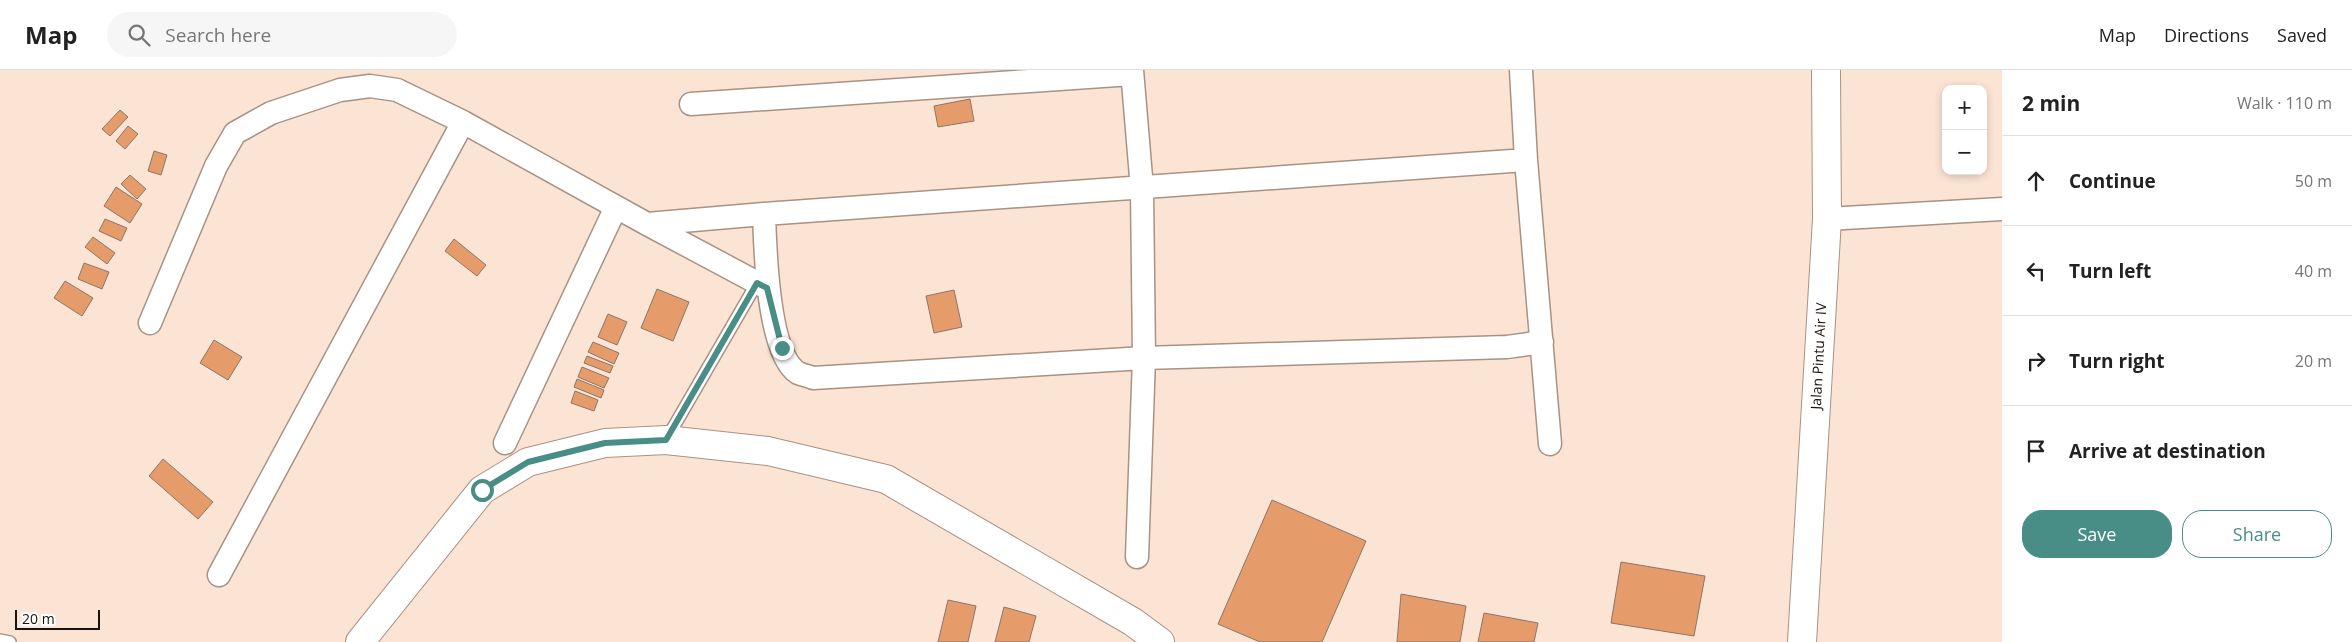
<!DOCTYPE html>
<html lang="en">
<head>
<meta charset="utf-8">
<style>
  body { margin:0; font-family:"Open Sans",sans-serif; background:#f6f6f6; color:#222 }
  .controls { position:absolute; right:15px; top:15px; display:grid; overflow:hidden; border-radius:10px; box-shadow:0 2px 8px #0003 }
  .controls button { width:45px; height:45px; display:grid; place-items:center; padding:0; border:0; border-bottom:1px solid #e0e0e0; background:#fff; color:#222; font:25px sans-serif }
  .scale { position:absolute; left:15px; bottom:12px; width:85px; box-sizing:border-box; padding-left:5px; border:2px solid #1a120d; border-top:0; font-size:14px; line-height:18px; white-space:nowrap; color:#1a120d; -webkit-text-stroke:4px #fff; paint-order:stroke }
  .stop { position:absolute; width:15px; height:15px; margin:-11px; border:4px solid #488e87; border-radius:50%; background:#fff }
  .stop.end { background:#488e87; border-color:#fff; box-shadow:0 1px 5px #0008 }
  .list { margin:0; padding:0; list-style:none }
  h2 { display:flex; justify-content:space-between; align-items:center; height:65px; margin:0; padding:0 20px; font-size:21px }
  h2 small { font-size:16px; font-weight:400; color:#767676 }
  .list li { display:grid; grid-template-columns:32px 1fr auto; gap:15px; align-items:center; box-sizing:border-box; height:90px; padding:0 20px; border-top:1px solid #e0e0e0 }
  .list b { display:block; font-size:19px; white-space:nowrap }
  .list em { font-size:16px; font-style:normal; color:#767676 }
  .actions { display:flex; gap:10px; padding:15px 20px }
  .actions a { flex:1; padding:11px 0; border:1px solid #488e87; border-radius:20px; text-align:center; font-size:18px; color:#488e87 }
  .actions .main { background:#488e87; color:#fff }
  .icon { flex:none; width:28px; height:28px; fill:none; stroke:currentColor; stroke-width:2; stroke-linecap:round; stroke-linejoin:round }
  .map { position:relative; flex:none; width:2002px; height:572px; overflow:hidden }
  header { display:flex; align-items:center; gap:30px; box-sizing:border-box; height:70px; padding:0 25px; background:#fff; border-bottom:1px solid #e0e0e0 }
  header strong { font-size:24px }
  nav { display:flex; gap:28px; margin-inline-start:auto; font-size:18px }
  .search { width:350px; height:45px; background:#f6f6f6; display:flex; align-items:center; gap:12px; box-sizing:border-box; padding:0 18px; border-radius:28px; color:#767676; font-size:19px }
  main { display:flex }
  aside { flex:1; background:#fff }
  .map>svg:first-child { display:block }
  .building { fill:#e59c6a; stroke:#8b7669 }
  .lines { fill:none; stroke-linecap:round; stroke-linejoin:round }
  .service-casing { stroke:#a89284; stroke-width:14 }
  .minor-casing { stroke:#a89284; stroke-width:25 }
  .secondary-casing { stroke:#a89284; stroke-width:30 }
  .service { stroke:#fff; stroke-width:11 }
  .minor { stroke:#fff; stroke-width:22 }
  .secondary { stroke:#fff; stroke-width:28 }
  .route { stroke:#488e87; stroke-width:6 }
  .labels { text-anchor:middle; dominant-baseline:central; stroke-width:4.5; stroke-linejoin:round; paint-order:stroke }
  .street-label { font-size:14px; fill:#1a120d; stroke:#fff }
</style>
</head>
<body>
<header>
<strong>Map</strong>
<div class="search"><svg class="icon" aria-label="search" viewBox="0 0 24 24"><circle cx="10" cy="10" r="6"/><path d="M15 15l6 6"/></svg>Search here</div>
<nav><a>Map</a><a>Directions</a><a>Saved</a></nav>
</header>
<main>
<div class="map">
<svg width="2002" height="572" viewBox="0 0 2002 572">
  <rect width="100%" height="100%" fill="#fce4d5"/>
  <path class="building" d="M970,29l4,22 -36,6 -4,-21z
    M120,40l8,7 -18,19 -8,-7z
    M128,56l10,8 -13,15 -9,-8z
    M154,81l13,4 -6,20 -13,-4z
    M130,105l16,14 -9,10 -16,-15z
    M116,117l26,17 -12,19 -26,-17z
    M105,149l22,9 -6,13 -22,-10z
    M93,167l22,16 -8,11 -22,-17z
    M454,169l32,26 -9,11 -32,-25z
    M84,193l25,9 -7,17 -24,-10z
    M65,211l28,17 -11,18 -28,-18z
    M657,219l32,13 -16,39 -32,-13z
    M954,220l8,37 -28,6 -8,-37z
    M608,244l19,8 -10,23 -19,-8z
    M214,270l28,17 -14,23 -28,-17z
    M593,272l26,11 -5,11 -26,-12z
    M587,286l26,10 -3,7 -26,-10z
    M582,297l27,11 -5,10 -26,-11z
    M577,309l27,11 -3,8 -27,-11z
    M575,321l23,9 -4,11 -23,-8z
    M163,389l50,43 -15,17 -49,-43z
    M1272,430l94,41 -44,101h-62l-42,-18z
    M1621,492l84,14 -11,60 -83,-13z
    M1401,524l65,12 -6,36h-63z
    M948,530l28,6 -8,36h-30z
    M1004,537l32,9 -7,26h-34z
    M1484,543l54,10 -4,19h-56z"/>
  <g class="lines">
    <defs>
      <path id="service" d="M666,370l91,-157
        M0,570l10,2"/>
      <path id="minor" d="M1132,0l10,119 2,169 -7,199
        M1521,0l5,90 24,284
        M691,34l441,-30
        M764,144c1,34 4,140 34,159 4,2 11,3 15,5l331,-20 363,-11 35,-5
        M1827,149l175,-10
        M647,154l117,-10 762,-54
        M150,253l66,-157 19,-33 36,-20 69,-23 30,-4 27,4 66,32 184,102 120,64
        M505,373l111,-236
        M219,505l244,-453"/>
      <path id="secondary" d="M360,572l122,-152 46,-28 77,-19 61,-3 102,11 118,28 247,143 27,20
        M1802,572l25,-423 -1,-149"/>
    </defs>
    <use href="#service" class="service-casing"/>
    <use href="#minor" class="minor-casing"/>
    <use href="#secondary" class="secondary-casing"/>
    <use href="#service" class="service"/>
    <use href="#minor" class="minor"/>
    <use href="#secondary" class="secondary"/>
  </g>
  <g class="lines">
    <path class="route" d="M482,420l46,-28 77,-19 61,-3 91,-157 10,5 15,60"/>
  </g>
  <g class="labels">
    <g class="street-label">
      <text transform="translate(1818 286) rotate(-87)">Jalan Pintu Air IV</text>
    </g>
  </g>
</svg>
<div class="controls">
<button>+</button>
<button>−</button>
</div>
<div class="scale">20 m</div>
<div class="stop" style="left:482px;top:420px"></div>
<div class="stop end" style="left:782px;top:278px"></div>
</div>
<aside>
<h2>2 min<small>Walk · 110 m</small></h2>
<ul class="list">
<li><svg class="icon" aria-label="ahead" viewBox="0 0 24 24"><path d="M12 20V5M6 11l6-6 6 6"/></svg><div><b>Continue</b></div><em>50 m</em></li>
<li><svg class="icon" aria-label="left" viewBox="0 0 24 24"><path d="M17 20v-9H6M10 6l-5 5 5 5"/></svg><div><b>Turn left</b></div><em>40 m</em></li>
<li><svg class="icon" aria-label="right" viewBox="0 0 24 24"><path d="M7 20v-9h11M14 6l5 5-5 5"/></svg><div><b>Turn right</b></div><em>20 m</em></li>
<li><svg class="icon" aria-label="arrive" viewBox="0 0 24 24"><path d="M6 21V4h12l-3 4 3 4H6"/></svg><div><b>Arrive at destination</b></div></li>
</ul>
<div class="actions"><a class="main">Save</a><a>Share</a></div>
</aside>
</main>
</body>
</html>
